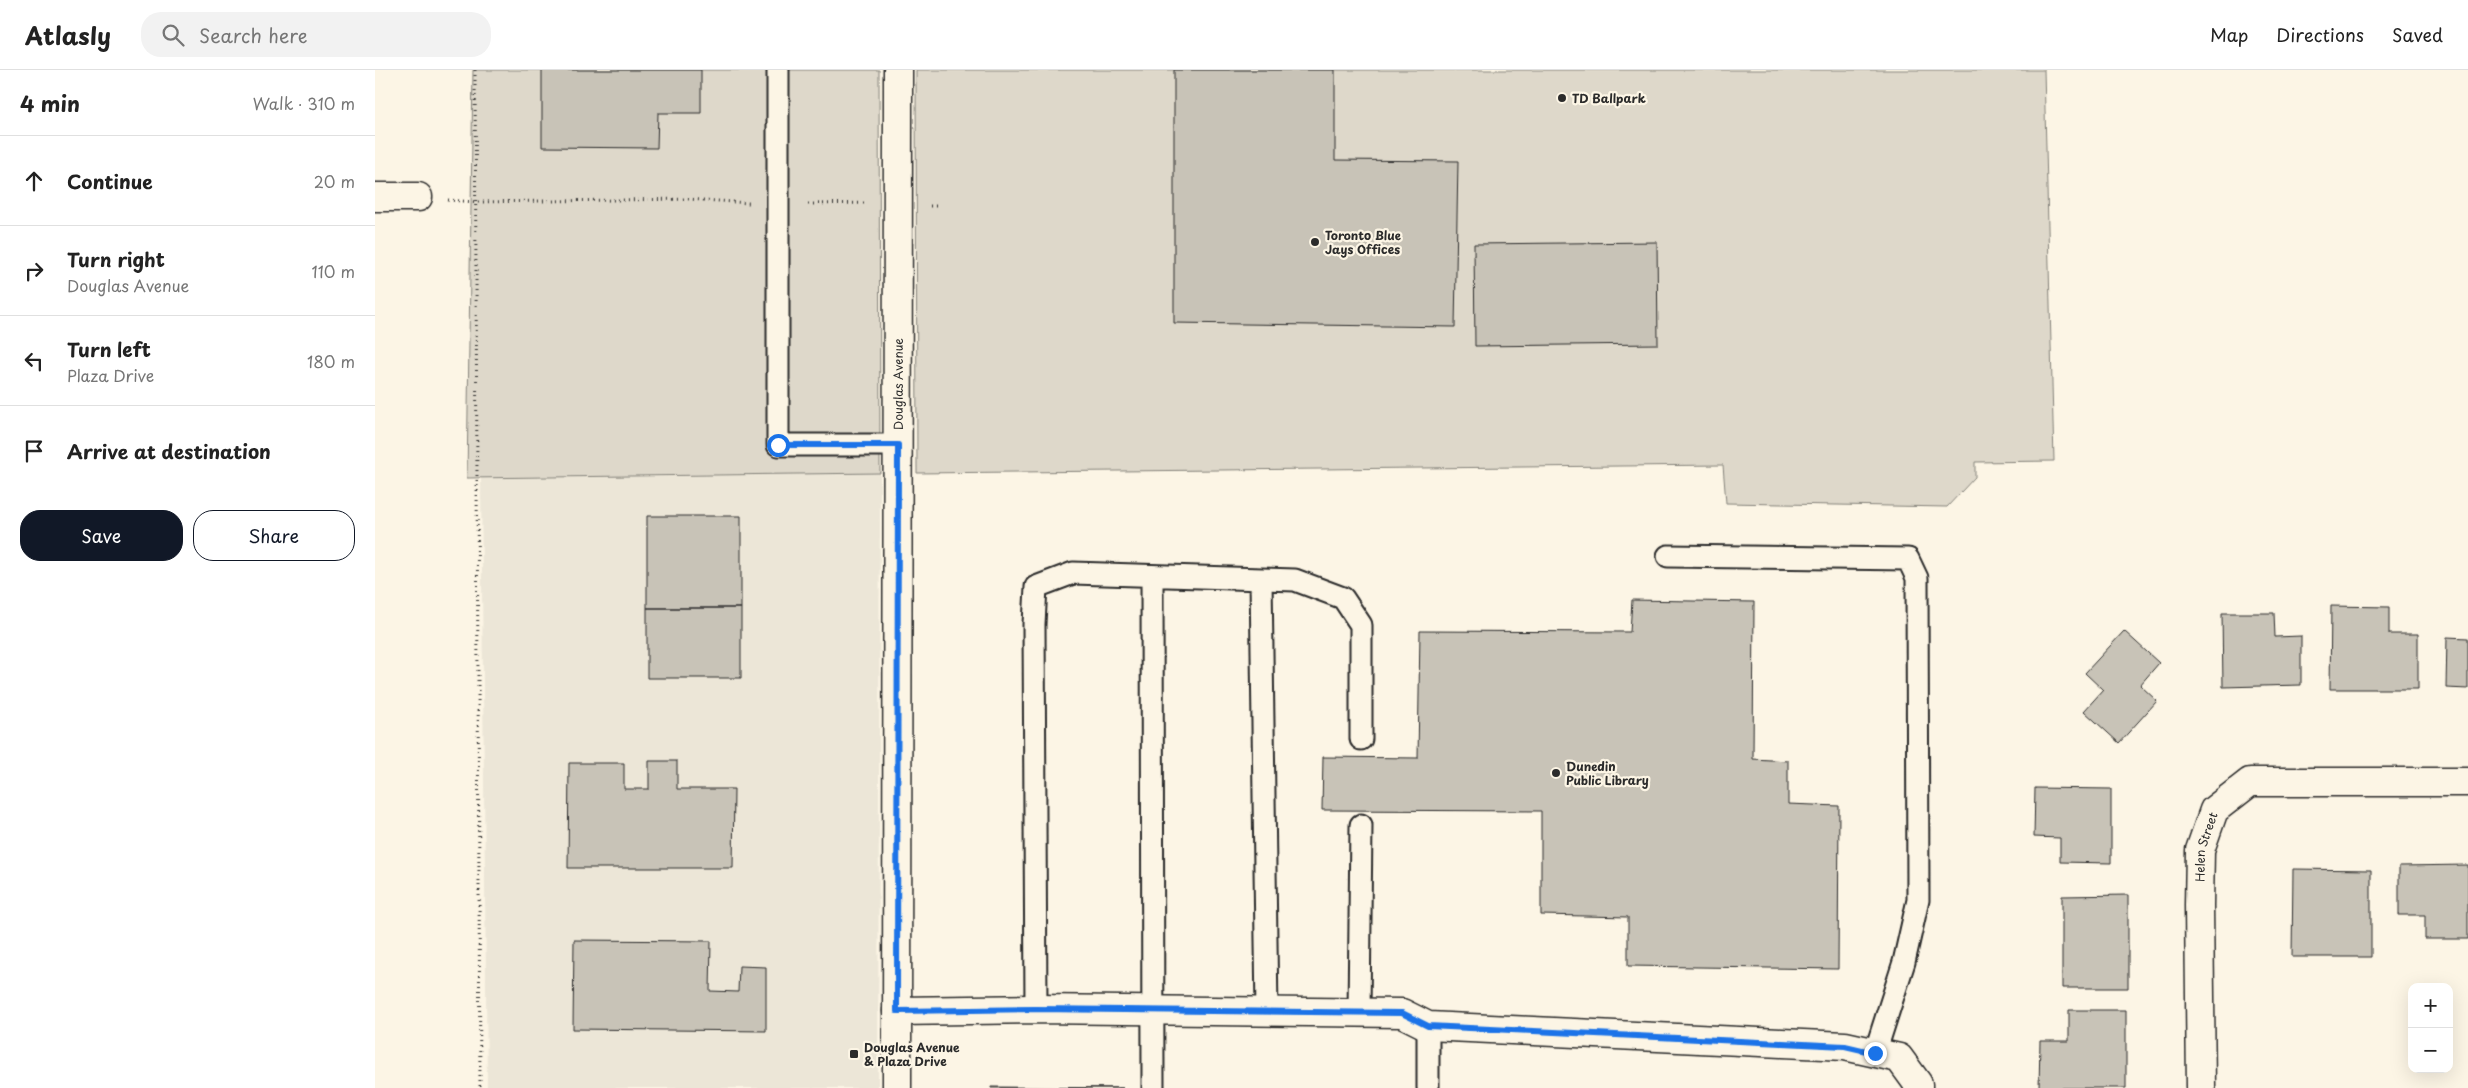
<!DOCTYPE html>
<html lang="en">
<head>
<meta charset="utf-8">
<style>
  body { margin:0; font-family:"Playpen Sans",sans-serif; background:#f2f2f2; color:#222 }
  .controls { position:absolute; right:15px; bottom:15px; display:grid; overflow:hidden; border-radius:10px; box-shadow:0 5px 20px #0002 }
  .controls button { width:45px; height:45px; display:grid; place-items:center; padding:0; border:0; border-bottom:1px solid #e0e0e0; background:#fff; color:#222; font:25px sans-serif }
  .stop { position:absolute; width:15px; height:15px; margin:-11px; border:4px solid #1a73e8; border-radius:50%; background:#fff }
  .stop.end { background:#1a73e8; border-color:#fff; box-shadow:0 1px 5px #0008 }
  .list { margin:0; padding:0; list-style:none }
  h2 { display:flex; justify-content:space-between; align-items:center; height:65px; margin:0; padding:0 20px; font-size:21px }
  h2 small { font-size:16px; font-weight:400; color:#767676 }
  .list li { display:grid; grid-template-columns:32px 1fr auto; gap:15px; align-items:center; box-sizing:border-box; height:90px; padding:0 20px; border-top:1px solid #e0e0e0 }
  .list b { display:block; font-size:19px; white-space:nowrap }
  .list p { margin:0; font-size:16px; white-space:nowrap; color:#767676 }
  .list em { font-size:16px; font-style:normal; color:#767676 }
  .actions { display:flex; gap:10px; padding:15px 20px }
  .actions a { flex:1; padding:11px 0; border:1px solid #111827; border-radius:20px; text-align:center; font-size:18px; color:#111827 }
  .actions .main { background:#111827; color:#fff }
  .icon { flex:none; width:28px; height:28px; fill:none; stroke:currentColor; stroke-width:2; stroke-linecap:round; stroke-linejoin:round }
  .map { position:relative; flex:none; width:2093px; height:1018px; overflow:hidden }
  header { display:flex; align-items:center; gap:30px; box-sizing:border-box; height:70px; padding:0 25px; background:#fff; border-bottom:1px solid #e0e0e0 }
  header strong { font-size:24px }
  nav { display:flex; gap:28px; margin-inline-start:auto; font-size:18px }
  .search { width:350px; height:45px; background:#f2f2f2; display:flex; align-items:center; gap:12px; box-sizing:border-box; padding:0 18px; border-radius:20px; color:#767676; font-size:19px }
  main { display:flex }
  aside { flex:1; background:#fff }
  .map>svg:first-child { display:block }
  .built { fill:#ece6d7 }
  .green { fill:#ded8ca; stroke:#84827a }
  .building { fill:#c8c3b7; stroke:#2b2b2b }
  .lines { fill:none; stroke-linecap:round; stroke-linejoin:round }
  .service-casing { stroke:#2b2b2b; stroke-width:25 }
  .minor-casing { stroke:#2b2b2b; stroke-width:31 }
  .tertiary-casing { stroke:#2b2b2b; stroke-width:31 }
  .path { stroke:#2b2b2b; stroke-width:3; stroke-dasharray:1 4; stroke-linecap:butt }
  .service { stroke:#fcf5e5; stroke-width:21 }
  .minor { stroke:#fcf5e5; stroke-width:28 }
  .tertiary { stroke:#fcf5e5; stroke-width:28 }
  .route { stroke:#1a73e8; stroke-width:6 }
  .poi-dot { fill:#2b2b2b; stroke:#fcf5e5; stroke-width:2 }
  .labels { text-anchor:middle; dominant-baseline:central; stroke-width:4.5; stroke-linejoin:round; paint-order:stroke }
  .poi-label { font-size:12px; font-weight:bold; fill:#2b2b2b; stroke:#fcf5e5; text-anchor:start }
  .street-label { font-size:12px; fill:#2b2b2b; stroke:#fcf5e5 }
</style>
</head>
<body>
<header>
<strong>Atlasly</strong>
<div class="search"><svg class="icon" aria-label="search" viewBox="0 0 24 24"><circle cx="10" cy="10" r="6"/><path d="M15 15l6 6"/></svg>Search here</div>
<nav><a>Map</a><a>Directions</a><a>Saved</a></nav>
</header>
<main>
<aside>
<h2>4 min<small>Walk · 310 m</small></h2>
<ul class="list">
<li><svg class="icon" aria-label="ahead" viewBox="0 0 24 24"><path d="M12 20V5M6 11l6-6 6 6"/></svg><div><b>Continue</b></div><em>20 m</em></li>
<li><svg class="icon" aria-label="right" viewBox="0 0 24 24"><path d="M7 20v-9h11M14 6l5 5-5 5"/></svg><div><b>Turn right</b><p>Douglas Avenue</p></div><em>110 m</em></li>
<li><svg class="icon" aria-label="left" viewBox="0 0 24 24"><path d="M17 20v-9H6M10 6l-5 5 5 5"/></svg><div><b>Turn left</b><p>Plaza Drive</p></div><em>180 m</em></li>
<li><svg class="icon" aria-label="arrive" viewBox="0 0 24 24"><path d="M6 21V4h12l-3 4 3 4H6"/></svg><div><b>Arrive at destination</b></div></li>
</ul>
<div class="actions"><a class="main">Save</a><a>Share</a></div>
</aside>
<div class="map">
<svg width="2093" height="1018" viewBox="0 0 2093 1018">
  <rect width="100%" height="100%" fill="#fcf5e5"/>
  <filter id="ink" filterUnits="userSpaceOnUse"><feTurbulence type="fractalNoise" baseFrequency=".02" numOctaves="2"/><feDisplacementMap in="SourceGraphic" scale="10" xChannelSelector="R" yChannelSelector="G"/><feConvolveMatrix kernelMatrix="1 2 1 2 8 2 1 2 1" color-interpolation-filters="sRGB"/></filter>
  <g filter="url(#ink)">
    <path class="built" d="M505,403l-2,615h-391l-6,-610z"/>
    <path class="green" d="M98,0h406l1,403 -413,5z
      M541,0h1128l10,391 -79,1v15l-28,30 -221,-4 -3,-38 -806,8z"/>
    <path class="building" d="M167,0h159v43h-43l-1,35 -115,-1z
      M799,0h161v90l123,1 -3,166 -281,-4z
      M1282,172l1,102 -183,2 -1,-102z
      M272,446h94v92h-94z
      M1257,530l122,2 -1,157 35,2v43l51,2 -1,163 -210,-3v-49l-87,-2v-104l-219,-1 1,-53 95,1 2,-127 210,1z
      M1956,536l58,1v27h29v55h-88z
      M272,538h94v70h-94z
      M1847,543h52l1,24 26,-1v49l-78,2z
      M1749,561l35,32 -19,22 17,16 -38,42 -35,-32 19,-21 -18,-17z
      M2072,567l21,1v51l-22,-1z
      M274,691h28v28h57l-1,79h-165l1,-105h55v26h25z
      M1660,718l76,1v74l-51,-1v-24l-26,-1z
      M2093,795v74h-43v-24h-26v-49z
      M1918,799l78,1v87h-79z
      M1753,825v93h-66v-92z
      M199,870l137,1 -1,50 28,1 1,-26 27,1v64l-193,-2z
      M1694,940h57v78h-87l1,-47h29z
      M616,1017l132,1h-132z"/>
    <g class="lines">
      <defs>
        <path id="service" d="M403,0v375h120
          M1293,486l240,3 9,19 1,322 -14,62 -29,91
          M777,506l1,512
          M886,509l6,434
          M661,939l-2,-385 2,-37 37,-14 222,7 48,18 18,27v114
          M984,943l2,-188
          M1053,956v62"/>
        <g id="minor">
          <path d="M0,127h43"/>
          <path d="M522,941l139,-2 366,4 26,13 417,20 54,12 19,26v4"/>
          <path id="s1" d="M1826,1018l-2,-183 1,-55 14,-40 36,-28h218"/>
        </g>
        <g id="tertiary">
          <path id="s2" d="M522,1018l1,-1018"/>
        </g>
      </defs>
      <use href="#service" class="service-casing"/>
      <use href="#minor" class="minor-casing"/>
      <use href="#tertiary" class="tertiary-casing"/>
      <path class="path" d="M100,0l5,1018
        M73,130l28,2 212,-3 61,4
        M433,134l59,-1
        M555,136h7"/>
      <use href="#service" class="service"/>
      <use href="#minor" class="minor"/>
      <use href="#tertiary" class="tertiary"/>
    </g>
  </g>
  <g class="lines" filter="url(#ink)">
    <path class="route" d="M403,375h120l-1,566 139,-2 366,4 26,13 417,20 30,7"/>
  </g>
  <g class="poi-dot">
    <circle cx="1187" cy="28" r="5"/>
    <circle cx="940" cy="172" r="5"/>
    <circle cx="1181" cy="703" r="5"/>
    <rect x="474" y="979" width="10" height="10" rx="2.5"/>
  </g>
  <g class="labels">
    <g class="poi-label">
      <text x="1197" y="28">TD Ballpark</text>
      <text x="950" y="165">Toronto Blue<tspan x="950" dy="14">Jays Offices</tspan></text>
      <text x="1191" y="696">Dunedin<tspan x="1191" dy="14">Public Library</tspan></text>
      <text x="489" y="977">Douglas Avenue<tspan x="489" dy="14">&amp; Plaza Drive</tspan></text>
    </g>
    <g class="street-label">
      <text stroke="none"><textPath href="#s2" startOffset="704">Douglas Avenue</textPath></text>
      <text stroke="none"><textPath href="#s1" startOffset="242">Helen Street</textPath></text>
    </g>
  </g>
</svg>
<div class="controls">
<button>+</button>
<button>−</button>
</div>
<div class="stop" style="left:403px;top:375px"></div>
<div class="stop end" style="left:1500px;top:983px"></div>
</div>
</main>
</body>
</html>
